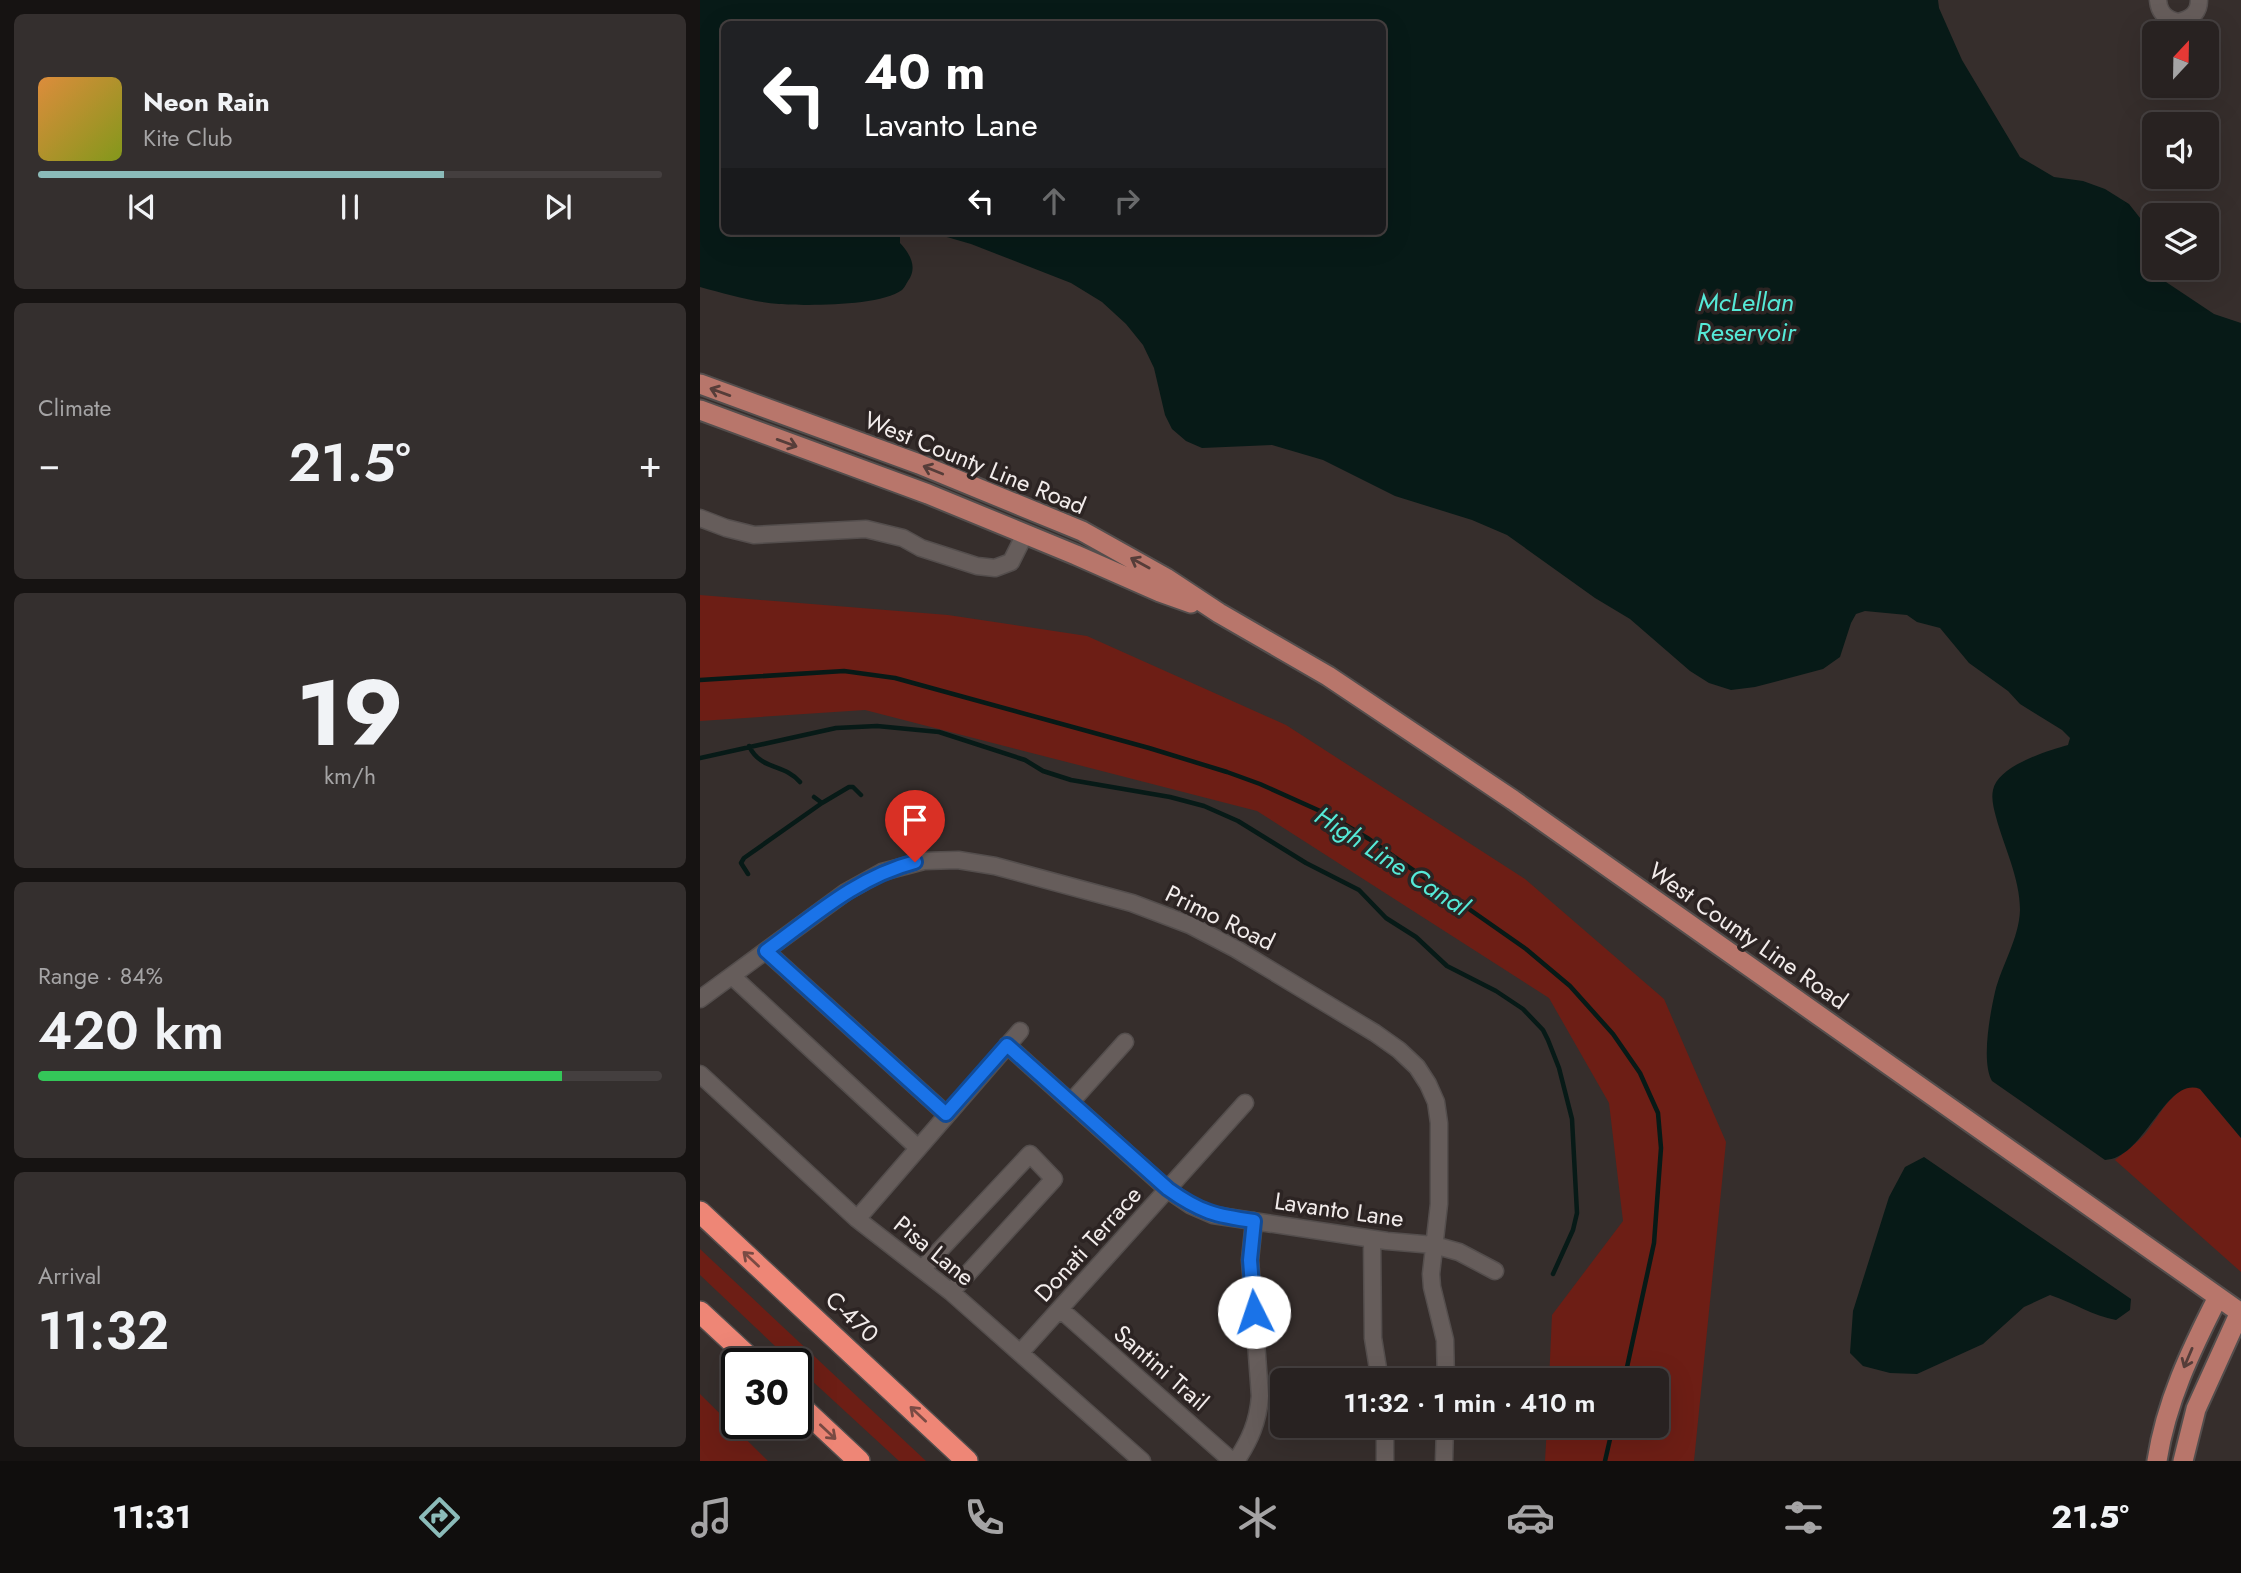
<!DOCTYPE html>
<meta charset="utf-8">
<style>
body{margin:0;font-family:Jost,sans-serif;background:#342f2e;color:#f1f3f6;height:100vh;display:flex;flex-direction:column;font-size:26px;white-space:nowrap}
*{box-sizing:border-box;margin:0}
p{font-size:23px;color:#a5a4a5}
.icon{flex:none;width:38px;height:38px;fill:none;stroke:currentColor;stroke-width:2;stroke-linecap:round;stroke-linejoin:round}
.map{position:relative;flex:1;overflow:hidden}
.sheet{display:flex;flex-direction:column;gap:14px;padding:14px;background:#161312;width:700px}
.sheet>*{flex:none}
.top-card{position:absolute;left:21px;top:21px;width:665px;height:214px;border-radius:10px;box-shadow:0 7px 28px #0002,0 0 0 2px #443f3f;background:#202124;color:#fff;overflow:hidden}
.needle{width:46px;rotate:22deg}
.fabs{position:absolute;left:1442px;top:21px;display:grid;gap:14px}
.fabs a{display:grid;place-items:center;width:77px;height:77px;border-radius:10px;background:#282221;box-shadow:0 7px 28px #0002,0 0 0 2px #443f3f;font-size:35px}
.speed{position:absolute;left:21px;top:1348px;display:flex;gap:14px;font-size:35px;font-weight:700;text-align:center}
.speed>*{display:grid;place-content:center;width:91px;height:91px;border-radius:50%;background:#282221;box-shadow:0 7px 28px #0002,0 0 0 2px #443f3f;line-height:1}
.speed .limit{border:4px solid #111;border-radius:10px;background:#fff;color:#111}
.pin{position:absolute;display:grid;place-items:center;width:60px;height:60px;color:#fff;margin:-72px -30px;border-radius:50% 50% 50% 0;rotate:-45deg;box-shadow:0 0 7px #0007}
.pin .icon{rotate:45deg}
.me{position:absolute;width:77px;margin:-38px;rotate:356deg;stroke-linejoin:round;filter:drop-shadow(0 0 5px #0008)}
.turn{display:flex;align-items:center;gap:24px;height:147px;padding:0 28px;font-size:32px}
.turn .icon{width:91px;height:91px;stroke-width:2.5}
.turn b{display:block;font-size:49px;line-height:60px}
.lanes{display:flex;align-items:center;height:66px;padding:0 28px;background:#0003;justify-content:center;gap:35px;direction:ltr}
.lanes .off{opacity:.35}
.big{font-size:52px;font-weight:600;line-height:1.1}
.sheet .card{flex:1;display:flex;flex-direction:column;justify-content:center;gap:10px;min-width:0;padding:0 24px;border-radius:10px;background:#342f2e}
.sheet .dial{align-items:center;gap:0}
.dial b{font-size:91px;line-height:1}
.song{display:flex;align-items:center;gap:21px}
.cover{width:84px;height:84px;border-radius:10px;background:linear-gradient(135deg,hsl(30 70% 55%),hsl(70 70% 35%))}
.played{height:7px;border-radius:4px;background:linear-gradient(90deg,#8bbbb9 65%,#443f3f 65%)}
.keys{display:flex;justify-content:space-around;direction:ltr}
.heat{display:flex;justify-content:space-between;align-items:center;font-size:38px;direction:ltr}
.charge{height:10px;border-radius:5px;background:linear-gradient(90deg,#34c759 84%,#443f3f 0)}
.trip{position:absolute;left:570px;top:1368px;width:399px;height:70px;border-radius:10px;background:#282221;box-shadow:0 7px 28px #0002,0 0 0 2px #443f3f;font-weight:600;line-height:70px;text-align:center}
.dock{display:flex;height:112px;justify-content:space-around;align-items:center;background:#100e0d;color:#a5a4a5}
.dock .icon{width:49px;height:49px}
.dock .current{color:#8bbbb9}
.dock b{font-size:32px;color:#f1f3f6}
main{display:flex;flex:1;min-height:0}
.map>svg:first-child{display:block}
.green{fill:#6d1e15}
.water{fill:#071a17}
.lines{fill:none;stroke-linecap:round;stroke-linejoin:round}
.stream{stroke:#071a17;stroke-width:4.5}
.minor-casing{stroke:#544e4d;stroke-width:19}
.major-casing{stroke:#544e4d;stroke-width:23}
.highway-casing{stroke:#544e4d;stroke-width:24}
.minor{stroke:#665d5b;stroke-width:16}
.major{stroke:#b8766b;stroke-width:19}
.highway{stroke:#ee8676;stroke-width:21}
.oneway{stroke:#563d39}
.oneway2{stroke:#7a4b44}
.route-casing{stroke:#114b97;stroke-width:18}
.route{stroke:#1a73e8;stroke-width:12}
.labels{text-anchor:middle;stroke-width:7;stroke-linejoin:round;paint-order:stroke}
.street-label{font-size:24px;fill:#f2eceb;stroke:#2c2423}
.water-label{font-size:26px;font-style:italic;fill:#55e9d7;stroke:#2c2423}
</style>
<main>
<section class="sheet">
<div class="card">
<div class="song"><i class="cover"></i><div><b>Neon Rain</b><p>Kite Club</p></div></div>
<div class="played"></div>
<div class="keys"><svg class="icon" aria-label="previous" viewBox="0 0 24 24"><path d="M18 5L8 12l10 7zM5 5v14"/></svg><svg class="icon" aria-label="pause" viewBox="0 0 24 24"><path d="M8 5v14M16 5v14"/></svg><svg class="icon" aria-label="next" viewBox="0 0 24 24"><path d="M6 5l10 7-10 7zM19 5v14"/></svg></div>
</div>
<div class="card"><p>Climate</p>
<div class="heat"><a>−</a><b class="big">21.5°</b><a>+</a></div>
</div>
<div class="card dial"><b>19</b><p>km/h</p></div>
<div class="card"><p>Range · 84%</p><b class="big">420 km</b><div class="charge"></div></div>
<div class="card"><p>Arrival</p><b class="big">11:32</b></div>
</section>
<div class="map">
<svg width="1541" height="1461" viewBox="0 0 1541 1461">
<rect width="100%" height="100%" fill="#362e2c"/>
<path class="green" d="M0,595L248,615L387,636L586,725L825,879L964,999L1026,1142L994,1461H845L847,1426H957V1381H849L852,1315L923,1221L909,1103L849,998L557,811L165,710L0,721Z
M1491,1085L1499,1088L1541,1138V1272L1415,1160C1425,1152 1437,1143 1445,1134C1459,1117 1469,1093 1491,1085Z
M0,1249L226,1461H199L96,1366V1363H93L0,1275Z
M0,1394L68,1461H0Z"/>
<path class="water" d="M0,0H1238L1239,8L1262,60L1320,157L1354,177L1383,181L1405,189L1429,204L1444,223L1447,253L1460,278L1514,314L1541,323V1138L1500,1089C1465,1076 1445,1159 1405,1160L1292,1081C1281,1062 1290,1014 1295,992C1302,964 1319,939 1320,910C1320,878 1304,847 1296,817C1294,809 1291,799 1293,790C1298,766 1346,751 1368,745L1370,738L1362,730L1320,704L1308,691L1269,663L1240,628L1217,622L1207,615L1165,611L1156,614L1151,623L1140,657L1123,669L1055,687L1031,690L1009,683L990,671L930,619L895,598L807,535L772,520L695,496L623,460L572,445L502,448L486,441L472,429L465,415L454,368L443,345L426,324L402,302L371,283L271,244L226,231H682V24H24V231H202L200,233V243C210,254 218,267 208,281C206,284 205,287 202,290C181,306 106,306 79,304C53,302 26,294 0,287Z
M1224,1157L1431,1299L1430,1310L1416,1320C1393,1316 1374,1303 1350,1295L1324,1307L1283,1344L1217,1374L1190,1373L1163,1366L1150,1353L1153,1311L1189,1197L1205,1167Z"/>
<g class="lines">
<path class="stream" d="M0,680L144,671L195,678L449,748L527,772L560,784L629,815L669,839L826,949L870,986L913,1034L940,1073L958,1113L961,1148L954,1243L924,1381
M49,746C61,771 84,763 100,782
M0,758L136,728L177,726L239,732L325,760L343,771L371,780L470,797L504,806L538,821L606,863L659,890L686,918L716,937L747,966L796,991L823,1009L843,1030L848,1040L859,1068L872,1119L877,1213L873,1230L853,1274
M114,797L122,803
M48,874L41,863L44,858L122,803L149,787H153L161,795
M905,1461L913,1426"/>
<defs>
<path id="minor" d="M1458,0C1459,13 1466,19 1478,22C1491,19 1499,13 1499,0
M0,518L26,528L54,535L166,529L203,538L221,548L277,566L295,568L311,562L325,534
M66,951L246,1114
M32,976L218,1148
M0,999L146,892L182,872L224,861L258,860L295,866L432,903L490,925L536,949L675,1033L699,1050L717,1067L728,1084L736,1102L739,1123V1204L731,1274L732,1287L745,1340L746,1381
M307,1045L468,1190L490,1205L513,1215L687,1241L734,1245L759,1252L795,1271
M0,1074L157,1219L251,1292L442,1461
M371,1102L425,1042
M157,1219L320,1031
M672,1239L673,1338L680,1381
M223,1268L330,1154L354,1179L251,1292
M360,1309L532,1461
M320,1353L545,1103
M685,1426V1461
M536,1461C550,1440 558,1422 560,1396L550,1260L554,1221
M744,1461L745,1426"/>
<path id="major" d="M0,384L219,464L382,531L466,578L519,613L628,676L813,800L1541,1313
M0,410L228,494L376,555L460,592L491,603
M1457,1461C1466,1402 1491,1350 1518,1297
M1483,1461L1496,1409L1540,1312"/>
<path id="highway" d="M0,1212L267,1461
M0,1312L55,1363
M96,1402L159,1461"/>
</defs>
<use href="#minor" class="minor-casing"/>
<use href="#major" class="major-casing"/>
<use href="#highway" class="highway-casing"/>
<use href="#minor" class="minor"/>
<use href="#major" class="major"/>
<use href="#highway" class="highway"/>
</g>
<defs><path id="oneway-shaft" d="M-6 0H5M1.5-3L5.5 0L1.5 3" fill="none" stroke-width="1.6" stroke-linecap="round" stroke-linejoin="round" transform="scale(1.75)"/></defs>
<g class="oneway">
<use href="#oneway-shaft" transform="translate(20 392) rotate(-160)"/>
<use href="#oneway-shaft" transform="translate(87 443) rotate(20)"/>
<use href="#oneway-shaft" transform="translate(233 470) rotate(-158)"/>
<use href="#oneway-shaft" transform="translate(440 563) rotate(-151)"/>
<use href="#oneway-shaft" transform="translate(1488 1358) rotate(113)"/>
</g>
<g class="oneway2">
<use href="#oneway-shaft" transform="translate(51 1259) rotate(-137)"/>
<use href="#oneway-shaft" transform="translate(218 1414) rotate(-137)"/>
<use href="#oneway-shaft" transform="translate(128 1432) rotate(43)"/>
</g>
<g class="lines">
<defs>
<path id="route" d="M215,862C157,877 114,916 66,951L246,1114L307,1045L468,1189C500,1212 516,1216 554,1221L550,1260L554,1312"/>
</defs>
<use href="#route" class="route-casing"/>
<use href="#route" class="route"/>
</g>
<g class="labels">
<g class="street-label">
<text transform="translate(275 463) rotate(22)" y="8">West County Line Road</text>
<text transform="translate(520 918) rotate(26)" y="8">Primo Road</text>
<text transform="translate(1048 936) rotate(35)" y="8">West County Line Road</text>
<text transform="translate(639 1210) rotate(8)" y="8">Lavanto Lane</text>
<text transform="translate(388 1244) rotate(-48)" y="8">Donati Terrace</text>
<text transform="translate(234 1251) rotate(39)" y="8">Pisa Lane</text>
<text transform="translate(152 1317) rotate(43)" y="8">C-470</text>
<text transform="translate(461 1368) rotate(41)" y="8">Santini Trail</text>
</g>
<g class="water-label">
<text x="1046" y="311">McLellan<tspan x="1046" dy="30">Reservoir</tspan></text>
<text transform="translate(692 861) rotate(33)" y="9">High Line Canal</text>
</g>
</g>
</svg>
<div class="fabs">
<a><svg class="needle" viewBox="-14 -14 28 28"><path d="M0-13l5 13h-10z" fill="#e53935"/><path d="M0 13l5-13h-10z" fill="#a5a4a5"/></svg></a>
<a><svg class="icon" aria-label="sound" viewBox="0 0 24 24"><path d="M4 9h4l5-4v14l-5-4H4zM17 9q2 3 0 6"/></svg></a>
<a><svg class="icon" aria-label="layers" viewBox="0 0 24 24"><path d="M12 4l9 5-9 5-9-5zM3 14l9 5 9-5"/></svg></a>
</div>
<div class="speed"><div class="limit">30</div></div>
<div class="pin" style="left:215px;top:862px;background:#d93025"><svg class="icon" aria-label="arrive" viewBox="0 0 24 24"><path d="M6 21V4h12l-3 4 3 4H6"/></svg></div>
<svg class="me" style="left:554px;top:1312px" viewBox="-20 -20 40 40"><circle r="19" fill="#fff"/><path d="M0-13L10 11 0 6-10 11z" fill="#1a73e8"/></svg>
<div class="trip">11:32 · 1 min · 410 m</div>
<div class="top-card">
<div class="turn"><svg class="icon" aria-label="left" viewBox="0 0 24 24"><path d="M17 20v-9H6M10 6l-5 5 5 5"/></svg><div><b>40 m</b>Lavanto Lane</div></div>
<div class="lanes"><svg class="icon" aria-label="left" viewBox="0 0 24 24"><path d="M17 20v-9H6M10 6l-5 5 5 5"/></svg><svg class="icon off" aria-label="ahead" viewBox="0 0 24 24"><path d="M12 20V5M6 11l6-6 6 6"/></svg><svg class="icon off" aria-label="right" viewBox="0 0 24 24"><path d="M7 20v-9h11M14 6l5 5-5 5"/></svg></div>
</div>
</div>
</main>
<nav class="dock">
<b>11:31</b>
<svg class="icon current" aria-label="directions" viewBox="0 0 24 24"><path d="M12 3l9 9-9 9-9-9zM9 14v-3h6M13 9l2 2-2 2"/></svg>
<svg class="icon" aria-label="music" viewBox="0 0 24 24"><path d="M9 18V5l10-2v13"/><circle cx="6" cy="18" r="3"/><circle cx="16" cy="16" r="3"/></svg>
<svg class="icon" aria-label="phone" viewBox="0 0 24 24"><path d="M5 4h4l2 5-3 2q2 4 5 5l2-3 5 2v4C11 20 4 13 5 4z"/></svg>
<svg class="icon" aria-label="climate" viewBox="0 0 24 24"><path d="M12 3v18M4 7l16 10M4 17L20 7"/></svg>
<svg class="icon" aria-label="car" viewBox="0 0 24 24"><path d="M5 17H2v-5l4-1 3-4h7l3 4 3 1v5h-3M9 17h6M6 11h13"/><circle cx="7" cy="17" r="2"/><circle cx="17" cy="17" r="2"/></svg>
<svg class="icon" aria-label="filters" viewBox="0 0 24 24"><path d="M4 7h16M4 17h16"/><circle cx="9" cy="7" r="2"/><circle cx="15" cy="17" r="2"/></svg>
<b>21.5°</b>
</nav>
